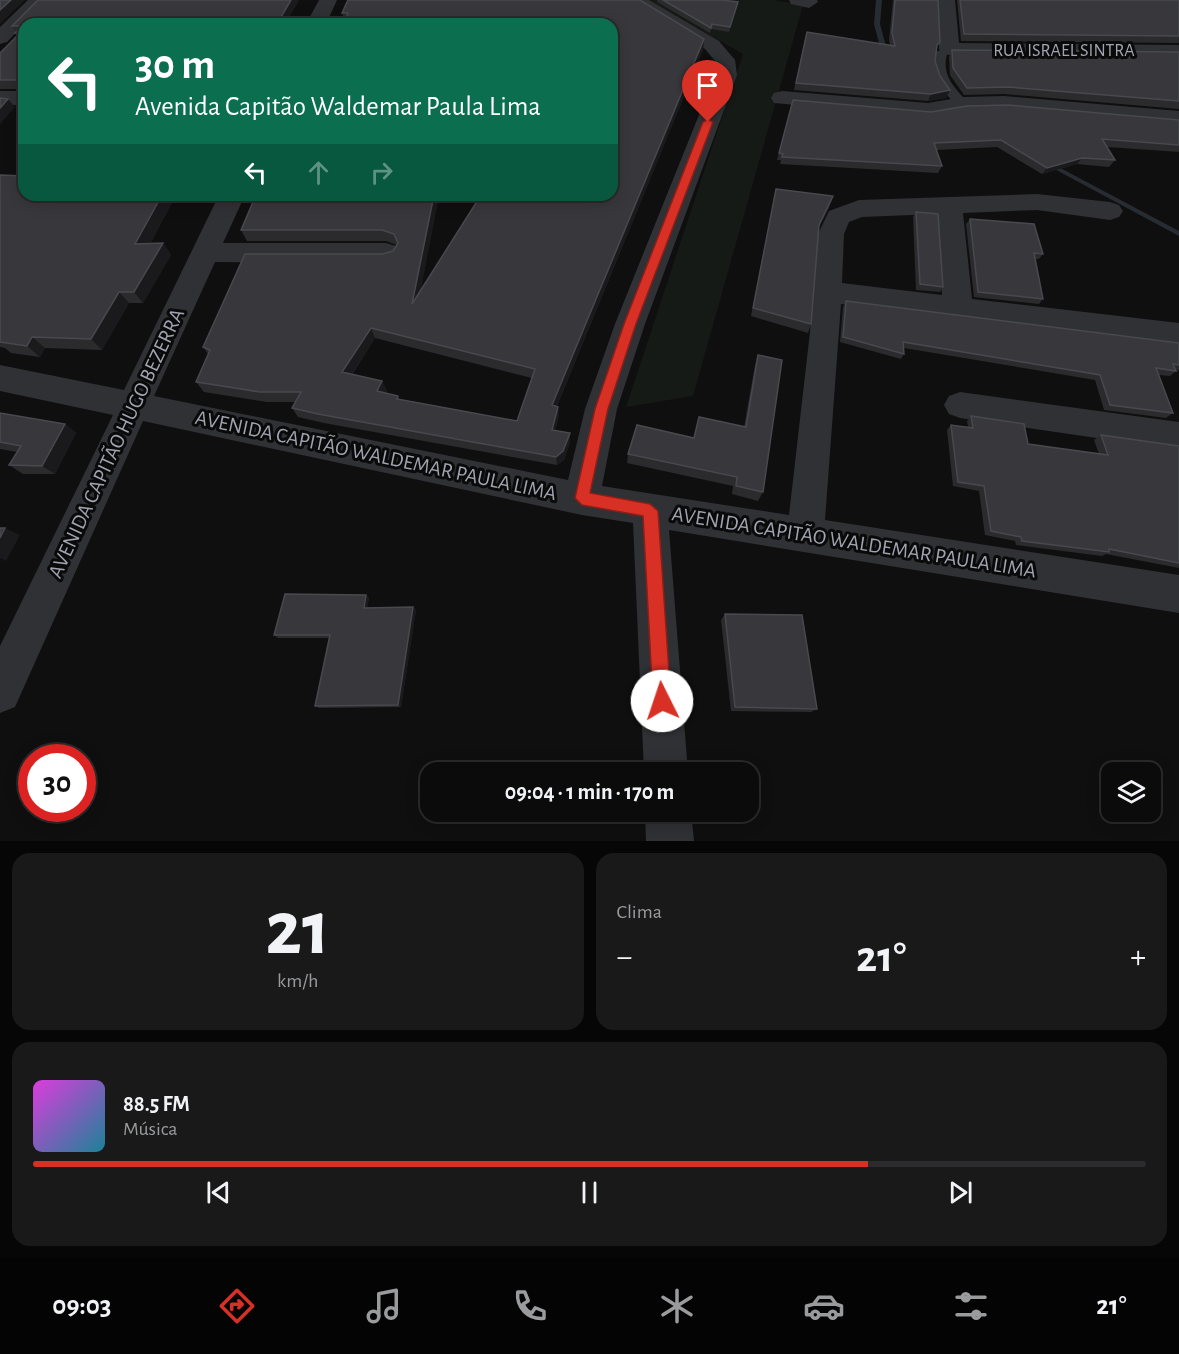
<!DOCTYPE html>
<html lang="pt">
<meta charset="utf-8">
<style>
body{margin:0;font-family:"Alegreya Sans",sans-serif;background:#19191a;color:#f1f3f6;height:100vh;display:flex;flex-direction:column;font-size:22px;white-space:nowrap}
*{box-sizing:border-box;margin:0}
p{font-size:20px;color:#9a9b9d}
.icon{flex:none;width:33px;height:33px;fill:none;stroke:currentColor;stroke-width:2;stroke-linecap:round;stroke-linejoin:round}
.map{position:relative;height:841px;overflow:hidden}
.details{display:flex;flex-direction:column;gap:12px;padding:12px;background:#060607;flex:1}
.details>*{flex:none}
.banner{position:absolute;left:18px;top:18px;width:600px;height:183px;border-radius:18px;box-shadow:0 3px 15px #0003,0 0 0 2px #2b2b2d;background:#0b6e4f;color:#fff;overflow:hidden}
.tools{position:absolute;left:1101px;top:762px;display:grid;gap:12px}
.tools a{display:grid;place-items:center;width:60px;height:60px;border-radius:12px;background:#0b0b0c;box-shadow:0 3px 15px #0003,0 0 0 2px #2b2b2d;font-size:30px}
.speed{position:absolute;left:18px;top:744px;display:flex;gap:12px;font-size:30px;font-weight:700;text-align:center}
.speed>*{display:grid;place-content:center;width:78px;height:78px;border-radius:50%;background:#0b0b0c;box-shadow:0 3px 15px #0003,0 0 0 2px #2b2b2d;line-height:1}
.speed .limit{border:9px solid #d22;background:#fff;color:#111}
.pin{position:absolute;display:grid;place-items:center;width:51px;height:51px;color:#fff;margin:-62px -26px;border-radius:50% 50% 50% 0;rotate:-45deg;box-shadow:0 0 6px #0007}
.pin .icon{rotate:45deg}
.me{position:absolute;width:66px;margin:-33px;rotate:356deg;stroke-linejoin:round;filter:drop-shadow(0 0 4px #0008)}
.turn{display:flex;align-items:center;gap:21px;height:126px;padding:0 18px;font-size:27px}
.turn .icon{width:78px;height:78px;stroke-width:2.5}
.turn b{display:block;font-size:42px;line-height:51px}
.lanes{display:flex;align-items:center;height:57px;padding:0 18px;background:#0003;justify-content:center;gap:30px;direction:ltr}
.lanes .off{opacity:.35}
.big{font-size:45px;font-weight:700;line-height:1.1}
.details .tile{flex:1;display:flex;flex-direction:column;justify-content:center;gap:9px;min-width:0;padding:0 21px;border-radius:18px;background:#19191a}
.details .dial{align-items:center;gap:0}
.dial b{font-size:78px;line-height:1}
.song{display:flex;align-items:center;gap:18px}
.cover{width:72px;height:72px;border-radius:9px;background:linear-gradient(135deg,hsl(300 70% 55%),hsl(190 70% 35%))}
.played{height:6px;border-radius:3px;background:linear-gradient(90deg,#d93025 75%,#2b2b2d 75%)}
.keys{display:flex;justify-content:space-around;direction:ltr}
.heat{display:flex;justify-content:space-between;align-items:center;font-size:33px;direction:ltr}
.details .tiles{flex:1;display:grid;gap:12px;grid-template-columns:1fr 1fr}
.tile:last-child{grid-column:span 2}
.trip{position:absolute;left:420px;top:762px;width:339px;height:60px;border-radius:18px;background:#0b0b0c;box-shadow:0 3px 15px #0003,0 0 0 2px #2b2b2d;font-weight:700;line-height:60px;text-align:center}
.tabs{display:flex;height:96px;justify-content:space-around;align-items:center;background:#040405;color:#9a9b9d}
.tabs .icon{width:42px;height:42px}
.tabs .on{color:#d93025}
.tabs b{font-size:27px;color:#f1f3f6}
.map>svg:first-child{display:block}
.green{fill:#161a17}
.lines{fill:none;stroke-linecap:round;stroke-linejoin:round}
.stream{fill:#272c32;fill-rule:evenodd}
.service{fill:#303135;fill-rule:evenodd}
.minor{fill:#303135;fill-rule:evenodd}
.wall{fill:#2b2b2e;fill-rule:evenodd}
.shaded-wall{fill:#1a1a1c}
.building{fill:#38383c;stroke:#48494e;stroke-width:1.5;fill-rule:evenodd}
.route{fill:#d93025;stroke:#8d1f18;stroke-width:1.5}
.labels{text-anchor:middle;stroke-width:6;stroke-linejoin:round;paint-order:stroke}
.far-street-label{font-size:18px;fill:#a1a4b0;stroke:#0a0a0b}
.street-label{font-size:21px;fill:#a1a4b0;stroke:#0a0a0b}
</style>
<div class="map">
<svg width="1179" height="841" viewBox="0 0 1179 841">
<rect width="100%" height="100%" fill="#0f0f10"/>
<path class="green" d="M648,0H773L803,5L693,396L626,407L743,54Z"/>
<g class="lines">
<path class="stream" d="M876,0H882L880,24L888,54L885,56L882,54L874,24Z
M1049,162L1179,231V236L1047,165L1046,164Z"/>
<path class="service" d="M949,46L955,49L947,54C941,77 956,88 969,104L967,107H959C942,92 929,75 936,52Z"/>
<path class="minor" d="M28,0H48L7,42L0,44V27Z
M319,0H337L326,24H306Z
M626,0H649L719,41L735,60L737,75L645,324L617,409L602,486L789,515L810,332L818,234L829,211L859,200L1037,194L1110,202L1119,205L1123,211L1119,217L1110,220L1037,210L963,213L972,299L1179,323V347L841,304L825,520L1179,575V613L669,530L688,772H644L633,523L582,515L143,421L15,707L0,713V646L113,415L0,391V365L124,390L219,195H245L223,243H386L396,246L400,253L396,260L386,263L215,262L154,396L568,480L585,409L615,324L715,75V61L705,49ZM937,214L942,295L842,283L844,234L849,222L862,217Z
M789,0H817L818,2L809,8L791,4Z
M937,0H955L959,43L1179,45V57L949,55L942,53L939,49Z
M0,91H24V105H0Z
M782,91L928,103L963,97L1004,96L1179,111V125L1004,110L963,111L928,117L774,103L771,98L774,93Z
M960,392L1179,422V450L960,418L949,414L944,405L949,396Z
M645,812H691L694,841H646Z"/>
</g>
<path class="wall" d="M38,0H299L285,24H24V92L21,89H0V53L17,36L15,33L16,32L12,26Z
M657,0H722L738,2L729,32L711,29L710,33L657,2Z
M893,0H938L935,61L946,98L928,101L794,90L805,39L890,45L889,40Z
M957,0H1179V43L961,41Z
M342,13L704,39L703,50L557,406L558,407L559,416L555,430L570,433V442L564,460L557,465L324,423L298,417L292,408L295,402H267L204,392L196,382L208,354L203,347L382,254L393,251L397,245L386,241H247L241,230L256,195H439L420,292L612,195L345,22ZM375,338L532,378L517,421L399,399L398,396L386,393L387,391L382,381L352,375Z
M952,50L1179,52V109L1004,94L964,95L950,75L949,57Z
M793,100L931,112L1179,120V152L1107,147L1115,160L1109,167L1077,164L1042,174L997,147L936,150L942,166L938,173L780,164L781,160H777Z
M0,175L24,195H176L150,244L163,243L171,255L143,303H129L102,350L45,348L40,357L11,353L5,348L0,347Z
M776,189L830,206L819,227L811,324L808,333L751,316L774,198Z
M916,212L943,287L940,292L916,290L913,217Z
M970,219L1043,254L1039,259H1035L1043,299L1039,304L974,297L966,224Z
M846,301L1179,343V371L1176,370V371L1170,376L1159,375L1173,413L1166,418L1104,410L1095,380L904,348V354L901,359L840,342L843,307Z
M758,355L763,492L758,501L732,494L733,486L627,463L628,454L693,438L744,427L755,365Z
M0,413L65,424L76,433L55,474H23L9,465L17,452L0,449Z
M971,416L1028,444L1099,454L1094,440L1101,435L1179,446V568L1106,554L1102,556L1016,545L1015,541L985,535L979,491L953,486L947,430L951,425L968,427L967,421Z
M366,595L369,598L367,608L413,607L416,610L401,707L319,708L315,706L329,638H278L274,635Z
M725,614L817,709L811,712L731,711L721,620Z"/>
<path class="shaded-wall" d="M11,0H25L0,24V10Z
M291,0H299L285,24H277Z
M704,39L703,50L553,415L552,405Z
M24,82V92L20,87Z
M950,90L946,98L928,101L931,94Z
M8,99L15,107L0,124V108Z
M1082,158L1077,164L1042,174L1047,168Z
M162,195H176L144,256L135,244Z
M434,195H439L416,315L412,304Z
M833,196L830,206L816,234L819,225Z
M163,243L171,255L143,303L134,292Z
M119,292L129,303L102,350L91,339Z
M371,328L375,338L347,382L342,372Z
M32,337L45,348L40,357L27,346Z
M382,381L387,391L382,400L377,391Z
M558,407L559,416L553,439L552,430Z
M65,424L76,433L55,474L42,466Z
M570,433V442L564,460L557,465L556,457Z
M5,528L20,535L6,561L0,558V538Z
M366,595L369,598L367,611L364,608Z
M413,607L416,610L401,707L398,705Z"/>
<path class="building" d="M0,0H11L0,10Z
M38,0H291L277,24H24V82L20,87L18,80H0V53L20,33H15L22,26H12Z
M348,0H640L704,39L552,405L558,407L552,430L570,433L563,451L556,457L318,414L292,408L301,392H260L196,382L210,350L203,347L245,254H382L393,251L398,243L394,234L382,230H241L256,195H434L412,304L481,195H612V24H344L348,13H342ZM371,328L535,369L517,421L397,399L398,396L377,391L382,381L342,372Z
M663,0H722L738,2L730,27L712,24L711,28Z
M895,0H938L940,42L937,45L935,61L940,76L950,90L931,94L796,83L807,32L895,46L892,33Z
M960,0H1179V36L964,34Z
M952,50L1179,52V101L1008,87L967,88L953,68Z
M0,98L8,99L0,108Z
M793,100L931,112L967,106L1008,105L1179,120V145L1102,139L1115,160L1082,158L1047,168L1001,140L934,143L942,166L782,157L783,154L779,153Z
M0,175L24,176V195H162L135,244L163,243L134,292H119L91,339L32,337L27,346L0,342Z
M776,189L833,196L819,225L811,324L753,308Z
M916,212L938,214L943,287L920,284Z
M970,219L1034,224L1043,254L1034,253L1043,299L978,292Z
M846,301L1179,343V365L1173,364L1176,371L1156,368L1173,413L1110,405L1100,375L903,342L904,354L843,337Z
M758,355L782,360L763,492L736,486L737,477L628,454L637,425L694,438L699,417L746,427Z
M0,413L65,424L42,466L9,465L21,446L0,442Z
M971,416L1024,424L1028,444L1108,455L1101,435L1179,446V563L1109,549V552L1022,541L1021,537L991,531L984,486L958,482L951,425L973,428Z
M0,528H5L0,538Z
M285,594L366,595L364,608L413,607L398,705L315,706L330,635H274Z
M725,614L802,615L817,709L735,707Z"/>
<path class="route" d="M708,119L713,122L636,324L608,409L590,493L650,504L658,511L671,701L668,707L662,710L656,707L653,701L643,516L582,505L575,498L595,409L624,324L703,122Z"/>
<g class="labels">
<g class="far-street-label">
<text x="1064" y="56">RUA ISRAEL SINTRA</text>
</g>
<g class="street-label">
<text transform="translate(116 443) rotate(-65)" y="7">AVENIDA CAPITÃO HUGO BEZERRA</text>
<text transform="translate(376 455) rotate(12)" y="7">AVENIDA CAPITÃO WALDEMAR PAULA LIMA</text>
<text transform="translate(854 542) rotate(9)" y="7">AVENIDA CAPITÃO WALDEMAR PAULA LIMA</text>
</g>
</g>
</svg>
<div class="tools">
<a><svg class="icon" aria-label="layers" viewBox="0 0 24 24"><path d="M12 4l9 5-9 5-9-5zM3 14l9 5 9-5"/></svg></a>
</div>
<div class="speed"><div class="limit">30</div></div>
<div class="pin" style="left:708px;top:122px;background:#d93025"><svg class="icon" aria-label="arrive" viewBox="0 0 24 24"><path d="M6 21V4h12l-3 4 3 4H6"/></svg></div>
<svg class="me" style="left:662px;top:701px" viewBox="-20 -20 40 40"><circle r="19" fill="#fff"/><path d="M0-13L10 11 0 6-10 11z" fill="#d93025"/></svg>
<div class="trip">09:04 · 1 min · 170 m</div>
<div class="banner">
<div class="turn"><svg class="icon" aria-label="left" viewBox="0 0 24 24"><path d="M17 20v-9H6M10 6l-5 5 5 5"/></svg><div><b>30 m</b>Avenida Capitão Waldemar Paula Lima</div></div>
<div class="lanes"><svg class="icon" aria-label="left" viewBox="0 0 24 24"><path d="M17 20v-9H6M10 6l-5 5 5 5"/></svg><svg class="icon off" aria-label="ahead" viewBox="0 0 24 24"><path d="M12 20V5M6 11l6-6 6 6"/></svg><svg class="icon off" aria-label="right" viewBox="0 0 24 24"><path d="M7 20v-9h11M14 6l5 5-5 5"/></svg></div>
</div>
</div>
<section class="details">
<div class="tiles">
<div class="tile dial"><b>21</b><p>km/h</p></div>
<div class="tile"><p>Clima</p>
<div class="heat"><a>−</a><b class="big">21°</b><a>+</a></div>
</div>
<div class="tile">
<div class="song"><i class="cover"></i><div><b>88.5 FM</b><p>Música</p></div></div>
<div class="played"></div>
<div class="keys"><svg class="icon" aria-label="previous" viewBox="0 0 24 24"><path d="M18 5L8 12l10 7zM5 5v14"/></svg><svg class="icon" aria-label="pause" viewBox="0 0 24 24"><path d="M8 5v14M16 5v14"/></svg><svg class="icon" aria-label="next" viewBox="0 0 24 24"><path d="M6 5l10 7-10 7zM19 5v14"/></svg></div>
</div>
</div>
</section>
<nav class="tabs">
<b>09:03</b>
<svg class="icon on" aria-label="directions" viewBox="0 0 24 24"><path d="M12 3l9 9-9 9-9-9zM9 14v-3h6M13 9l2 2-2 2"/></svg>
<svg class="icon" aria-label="music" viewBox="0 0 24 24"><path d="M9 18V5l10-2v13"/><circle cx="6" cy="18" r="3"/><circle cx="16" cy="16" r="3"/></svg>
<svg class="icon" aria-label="phone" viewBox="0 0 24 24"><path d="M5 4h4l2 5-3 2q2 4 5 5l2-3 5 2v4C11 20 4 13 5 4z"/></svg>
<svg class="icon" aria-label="climate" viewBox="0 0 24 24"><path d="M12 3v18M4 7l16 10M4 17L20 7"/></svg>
<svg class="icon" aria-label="car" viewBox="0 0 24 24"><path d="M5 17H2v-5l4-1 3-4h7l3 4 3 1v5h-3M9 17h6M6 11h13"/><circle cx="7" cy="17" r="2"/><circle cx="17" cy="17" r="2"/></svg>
<svg class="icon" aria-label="filters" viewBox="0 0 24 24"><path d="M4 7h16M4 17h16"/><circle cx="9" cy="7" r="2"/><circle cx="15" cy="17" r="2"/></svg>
<b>21°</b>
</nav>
